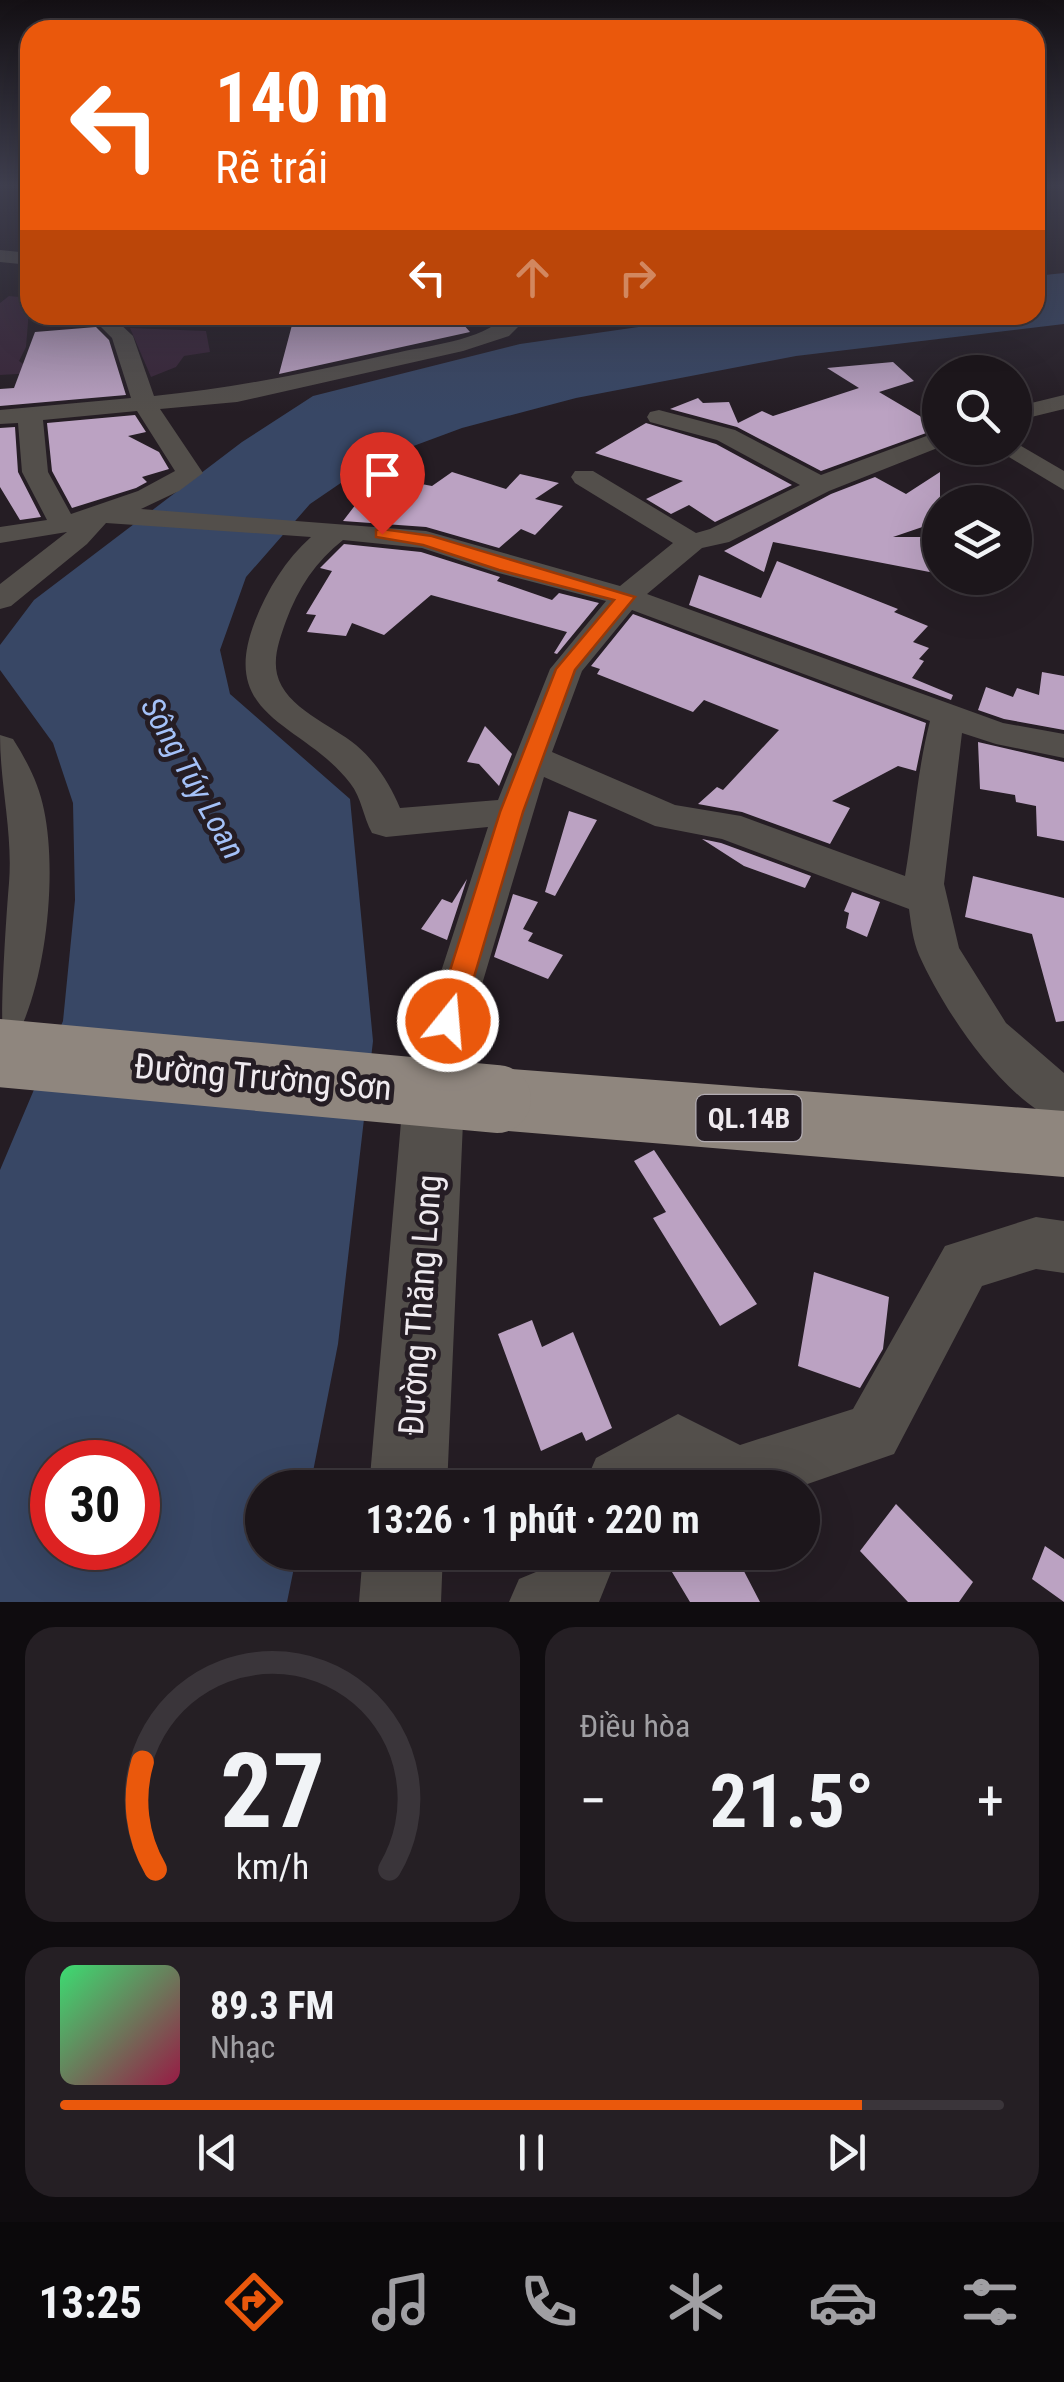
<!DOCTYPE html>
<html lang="vi">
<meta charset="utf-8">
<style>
body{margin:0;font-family:"Roboto Condensed",sans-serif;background:#251f24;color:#f1f3f6;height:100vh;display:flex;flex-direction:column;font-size:38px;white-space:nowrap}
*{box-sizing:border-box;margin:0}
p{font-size:32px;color:#a09fa3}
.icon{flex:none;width:55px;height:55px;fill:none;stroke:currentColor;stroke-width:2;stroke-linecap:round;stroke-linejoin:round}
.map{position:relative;height:1602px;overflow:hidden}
.details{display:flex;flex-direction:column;gap:25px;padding:25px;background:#0f0c0f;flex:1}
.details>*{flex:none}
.hud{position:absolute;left:20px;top:20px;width:1025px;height:305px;border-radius:30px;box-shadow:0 10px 40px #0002,0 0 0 2px #3a353a;background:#ea580c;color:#fff;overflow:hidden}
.controls{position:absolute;left:922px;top:355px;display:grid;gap:20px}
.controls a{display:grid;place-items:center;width:110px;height:110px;border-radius:50%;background:#1c161b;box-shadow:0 10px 40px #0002,0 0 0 2px #3a353a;font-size:50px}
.speed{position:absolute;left:30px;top:1440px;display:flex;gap:20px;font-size:50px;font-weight:700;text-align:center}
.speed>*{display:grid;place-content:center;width:130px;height:130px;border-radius:50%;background:#1c161b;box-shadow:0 10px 40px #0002,0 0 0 2px #3a353a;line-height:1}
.speed .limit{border:15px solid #d22;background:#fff;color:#111}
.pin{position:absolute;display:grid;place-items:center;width:85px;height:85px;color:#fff;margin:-102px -42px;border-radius:50% 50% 50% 0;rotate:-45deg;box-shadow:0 0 10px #0007}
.pin .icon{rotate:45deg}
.me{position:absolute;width:110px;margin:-55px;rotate:17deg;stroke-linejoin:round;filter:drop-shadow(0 0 8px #0008)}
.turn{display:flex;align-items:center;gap:35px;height:210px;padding:0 30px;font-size:45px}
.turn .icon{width:130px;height:130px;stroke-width:2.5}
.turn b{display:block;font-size:70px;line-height:85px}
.lanes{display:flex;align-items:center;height:95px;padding:0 30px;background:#0003;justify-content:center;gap:50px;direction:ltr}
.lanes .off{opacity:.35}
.big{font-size:75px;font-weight:700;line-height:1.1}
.details .widget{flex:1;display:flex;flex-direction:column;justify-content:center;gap:15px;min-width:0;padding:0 35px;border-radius:30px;background:#251f24}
.details .dial{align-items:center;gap:0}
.dial svg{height:260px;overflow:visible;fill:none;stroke:#3a353a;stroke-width:7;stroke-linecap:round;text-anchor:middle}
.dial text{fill:#f1f3f6;stroke:none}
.song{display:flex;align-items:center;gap:30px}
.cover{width:120px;height:120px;border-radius:15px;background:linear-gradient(135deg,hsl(140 70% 55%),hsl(340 70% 35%))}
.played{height:10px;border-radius:5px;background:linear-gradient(90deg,#ea580c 85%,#3a353a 85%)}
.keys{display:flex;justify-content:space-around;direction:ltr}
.heat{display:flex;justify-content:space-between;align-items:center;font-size:55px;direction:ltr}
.details .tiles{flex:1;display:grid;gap:25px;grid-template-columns:1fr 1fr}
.widget:last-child{grid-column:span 2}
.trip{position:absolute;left:245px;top:1470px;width:575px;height:100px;border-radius:50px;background:#1c161b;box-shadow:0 10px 40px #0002,0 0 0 2px #3a353a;font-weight:700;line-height:100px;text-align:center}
.tabs{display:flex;height:160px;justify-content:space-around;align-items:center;background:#0b090b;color:#a09fa3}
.tabs .icon{width:70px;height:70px}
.tabs .on{color:#ea580c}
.tabs b{font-size:45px;color:#f1f3f6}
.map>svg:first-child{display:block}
.green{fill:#392639}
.water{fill:#384765;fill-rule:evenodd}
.building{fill:#bba2c2}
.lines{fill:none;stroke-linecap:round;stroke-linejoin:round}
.minor-tunnel{stroke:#433c42;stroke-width:46;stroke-dasharray:46 22;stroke-linecap:butt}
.minor{fill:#534f4b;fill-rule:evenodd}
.tertiary{fill:#534f4b;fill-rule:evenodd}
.trunk{fill:#8f867e;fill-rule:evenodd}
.trunk-bridge{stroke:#8f867e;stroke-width:68}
.route{fill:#ea580c;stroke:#983908;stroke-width:2.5}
.labels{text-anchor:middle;stroke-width:10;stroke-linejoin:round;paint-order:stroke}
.shield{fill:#251d24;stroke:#b2acb2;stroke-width:2.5}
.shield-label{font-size:28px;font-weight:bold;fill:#efeaef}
.water-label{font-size:32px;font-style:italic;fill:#a4c1f8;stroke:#251d24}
.near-street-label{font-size:35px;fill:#efeaef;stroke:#251d24}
</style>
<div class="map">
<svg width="1064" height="1602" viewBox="0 0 1064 1602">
<rect width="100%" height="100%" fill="#251d24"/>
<path class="green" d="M9,296L30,298L26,347L19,361L35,373L0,375V303Z
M130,328L206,331L210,352L184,356L176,367L151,377Z"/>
<path class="water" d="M1064,273V324L796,356L576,398L462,428L373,461L310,504L246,577L220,650L230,694L350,799L373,1041L338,1344L310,1487L262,1488V1552L297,1553L287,1602H0V1170L63,1021L75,900L73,803L53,743L0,670V645L34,600L242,442L313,396L520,344L722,315H1035V276ZM52,1462H138V1548H52Z"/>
<path class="building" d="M426,315H455L470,332L279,374L292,325L426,322Z
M96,327L109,340L126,395L0,406V389L14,388L35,332Z
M893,362L914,381L879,392L940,428L821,471L737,427L670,409L698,398L703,403L729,402L738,423L762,411L773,416L859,388L827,368Z
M135,415L146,432L128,436L159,452L169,469L142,477L147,482L136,488L72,508L52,471L47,423Z
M646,423L716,444L792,485L715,522L689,505L671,514L646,499L683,481L595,453Z
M15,427L18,472L41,517L20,520L0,487V428Z
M452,472L506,489L520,474L559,483L535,499L563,506L535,535L521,529L499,548L426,527L343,521L373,482L390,485L395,479L432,486Z
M940,472V521L893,537H940V574L773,542L764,572L724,551L831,494L875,477L906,494Z
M344,544L421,552L500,577L497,581L552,600L559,593L599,603L557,654L554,653L567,632L431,595L384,635L352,623L346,636L307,632L316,615L306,614L332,571L320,568Z
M777,561L898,609L894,612L928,626L913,642L929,648L919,659L924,661L912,678L953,695L951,700L689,605L699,575L761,598Z
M633,614L926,723L916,771L898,766L832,801L850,808L830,844L742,812L698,804L717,787L723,790L779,730L704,700L693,712L597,674L600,669L591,666Z
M1042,672L1064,676V730L1004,719L978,710L986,687L1013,697L1017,688L1039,695Z
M485,726L512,754L499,786L479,764L467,762Z
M978,742L1064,762V841L1037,836L1036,806L1016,802L1015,795L980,789Z
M569,811L597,820L555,896L545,892Z
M702,839L721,843L811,876L805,888L744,866Z
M973,876L1064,898V1021L1056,1022L1032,934L965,917Z
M467,879L447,940L421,929L442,899L452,903Z
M852,892L880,902L867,937L846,928L849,913L844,911Z
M513,894L538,902L523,929L533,933L528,941L563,955L548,979L494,957Z
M654,1150L757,1304L720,1326L653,1218L666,1212L634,1161Z
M814,1272L889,1297L883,1349L860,1388L798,1366Z
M532,1320L542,1347L573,1332L612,1428L586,1441L582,1432L541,1451L498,1334Z
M896,1504L973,1582L959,1602H908L860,1551Z
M1045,1546L1064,1559V1602L1032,1579Z
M660,1552H734L760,1602H690Z"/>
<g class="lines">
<path class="minor-tunnel" d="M435,1108L448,1021"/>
<path class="minor" d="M30,205V219L21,214L24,206Z
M0,250L30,253V265L0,262Z
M97,315H119L116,320L133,336L154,396C236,388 311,372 391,354C429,345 479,342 508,315H530L509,336L463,351L237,402L160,409L203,473L179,491L141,509L426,531L620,586L673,543L575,483L571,477L575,471H593L696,533L710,529L800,485L717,440L650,422L647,417L650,412L659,410L735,430L821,475L940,431V447L829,491L729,542L702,548L647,594L1003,723L1064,734V758L996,744L962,733L944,884L959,948L1006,1023L1064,1073V1124C1005,1103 944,1011 919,955C913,941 911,924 909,909L722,839L655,826L544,777L471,1021L464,1034L448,1040L432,1034L425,1021L488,827L386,837L372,833C363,817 362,798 350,783C303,722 217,719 255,621C267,590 286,559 311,537L106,523L87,544L11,606L0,609V584L67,532L0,543V527L47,520L22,472L18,423L0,424V410L131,398L112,338L94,320ZM137,411L175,471L138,491L71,514L48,472L43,420ZM343,540L422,548L495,572L606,601L550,669L498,800L400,808C390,784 376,762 356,745C332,725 285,708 277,674C273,656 280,638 286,621C298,588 316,561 343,540ZM632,610L930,721C917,771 914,824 905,876L741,816L675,805L552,752L582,671Z
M1064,395V409L1015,421V407Z
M1016,443L1064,471V490L994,448H1015Z
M0,735L13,739C27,761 39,784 44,810C57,872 47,975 19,1032L3,1038C0,1011 6,918 9,883C13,833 0,785 0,735Z
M1036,1217L1064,1221V1273L1036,1269L982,1286L894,1454L796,1488H697L679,1477L663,1488H583L596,1458L678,1414L740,1445L853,1409L945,1246Z
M555,1552H619L599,1602H509L519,1579L548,1567Z"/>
<path class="tertiary" d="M432,1094L454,1102L463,1122L447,1488H369L401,1122L410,1102Z
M363,1552H443L441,1602H359Z"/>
<path class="trunk" d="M497,1068L1064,1111V1177L497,1130L472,1121L462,1099L472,1077Z"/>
<path class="trunk-bridge" d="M0,1053L497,1099"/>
</g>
<linearGradient id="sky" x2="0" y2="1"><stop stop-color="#141014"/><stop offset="0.45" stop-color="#404050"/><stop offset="1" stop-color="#404050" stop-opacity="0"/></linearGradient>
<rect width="1064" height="412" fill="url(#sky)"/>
<path class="route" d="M382,529L432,536L635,597L575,670L523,812L461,1021L457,1029L448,1032L438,1029L434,1021L500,812L556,669L614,600L499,570L423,545L376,537V530Z"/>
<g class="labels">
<rect class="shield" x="696.5" y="1095" width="105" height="46" rx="8"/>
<g class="shield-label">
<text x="749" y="1128">QL.14B</text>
</g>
<g class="water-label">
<text transform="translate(193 778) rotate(61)" y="11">Sông Túy Loan</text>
</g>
<g class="near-street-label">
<text transform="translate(263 1077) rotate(5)" y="12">Đường Trường Sơn</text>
<text transform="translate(420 1305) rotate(-86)" y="12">Đường Thăng Long</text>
</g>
</g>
</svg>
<div class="controls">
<a><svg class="icon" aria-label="search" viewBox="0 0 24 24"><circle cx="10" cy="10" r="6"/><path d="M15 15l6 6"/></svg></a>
<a><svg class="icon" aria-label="layers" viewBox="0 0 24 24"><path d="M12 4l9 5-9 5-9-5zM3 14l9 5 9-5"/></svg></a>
</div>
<div class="speed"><div class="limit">30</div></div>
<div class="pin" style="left:382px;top:534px;background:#d93025"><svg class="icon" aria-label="arrive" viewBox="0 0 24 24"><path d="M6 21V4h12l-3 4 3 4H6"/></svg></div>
<svg class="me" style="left:448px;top:1021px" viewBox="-20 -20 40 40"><circle r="17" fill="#ea580c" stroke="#fff" stroke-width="3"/><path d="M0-11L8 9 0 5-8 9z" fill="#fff"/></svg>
<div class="trip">13:26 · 1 phút · 220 m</div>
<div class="hud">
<div class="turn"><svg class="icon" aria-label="left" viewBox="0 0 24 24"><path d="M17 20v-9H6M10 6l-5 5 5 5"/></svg><div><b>140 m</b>Rẽ trái</div></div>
<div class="lanes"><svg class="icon" aria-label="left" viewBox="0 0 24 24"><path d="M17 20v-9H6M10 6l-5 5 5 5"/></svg><svg class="icon off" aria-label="ahead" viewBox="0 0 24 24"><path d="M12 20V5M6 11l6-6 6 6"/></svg><svg class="icon off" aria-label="right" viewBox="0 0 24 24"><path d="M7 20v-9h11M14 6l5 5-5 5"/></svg></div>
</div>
</div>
<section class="details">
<div class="tiles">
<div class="widget dial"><svg viewBox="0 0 100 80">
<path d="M14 69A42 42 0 1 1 86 69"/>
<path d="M14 69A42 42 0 0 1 10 36" stroke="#ea580c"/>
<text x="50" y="56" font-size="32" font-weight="700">27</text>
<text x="50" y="72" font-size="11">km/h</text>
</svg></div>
<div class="widget"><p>Điều hòa</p>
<div class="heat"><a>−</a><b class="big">21.5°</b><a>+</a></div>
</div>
<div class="widget">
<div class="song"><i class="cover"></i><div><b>89.3 FM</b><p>Nhạc</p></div></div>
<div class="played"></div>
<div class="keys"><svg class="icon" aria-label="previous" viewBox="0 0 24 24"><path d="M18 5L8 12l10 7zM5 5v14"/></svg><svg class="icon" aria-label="pause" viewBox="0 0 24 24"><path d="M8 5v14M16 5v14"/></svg><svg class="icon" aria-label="next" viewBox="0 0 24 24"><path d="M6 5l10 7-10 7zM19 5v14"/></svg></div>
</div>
</div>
</section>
<nav class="tabs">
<b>13:25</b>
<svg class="icon on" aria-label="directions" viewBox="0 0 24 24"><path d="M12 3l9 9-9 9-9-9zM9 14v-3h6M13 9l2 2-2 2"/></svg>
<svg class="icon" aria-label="music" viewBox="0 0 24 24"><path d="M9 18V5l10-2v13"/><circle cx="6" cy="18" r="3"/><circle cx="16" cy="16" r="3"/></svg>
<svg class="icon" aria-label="phone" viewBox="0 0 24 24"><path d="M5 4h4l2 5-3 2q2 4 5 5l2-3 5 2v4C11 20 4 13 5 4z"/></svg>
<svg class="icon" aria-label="climate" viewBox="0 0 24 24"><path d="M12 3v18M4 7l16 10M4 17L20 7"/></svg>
<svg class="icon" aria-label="car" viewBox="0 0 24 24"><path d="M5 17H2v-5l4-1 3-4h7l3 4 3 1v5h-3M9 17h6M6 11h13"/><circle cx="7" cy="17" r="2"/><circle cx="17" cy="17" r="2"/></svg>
<svg class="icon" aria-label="filters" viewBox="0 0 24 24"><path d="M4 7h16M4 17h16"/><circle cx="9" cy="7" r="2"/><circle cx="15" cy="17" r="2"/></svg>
</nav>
